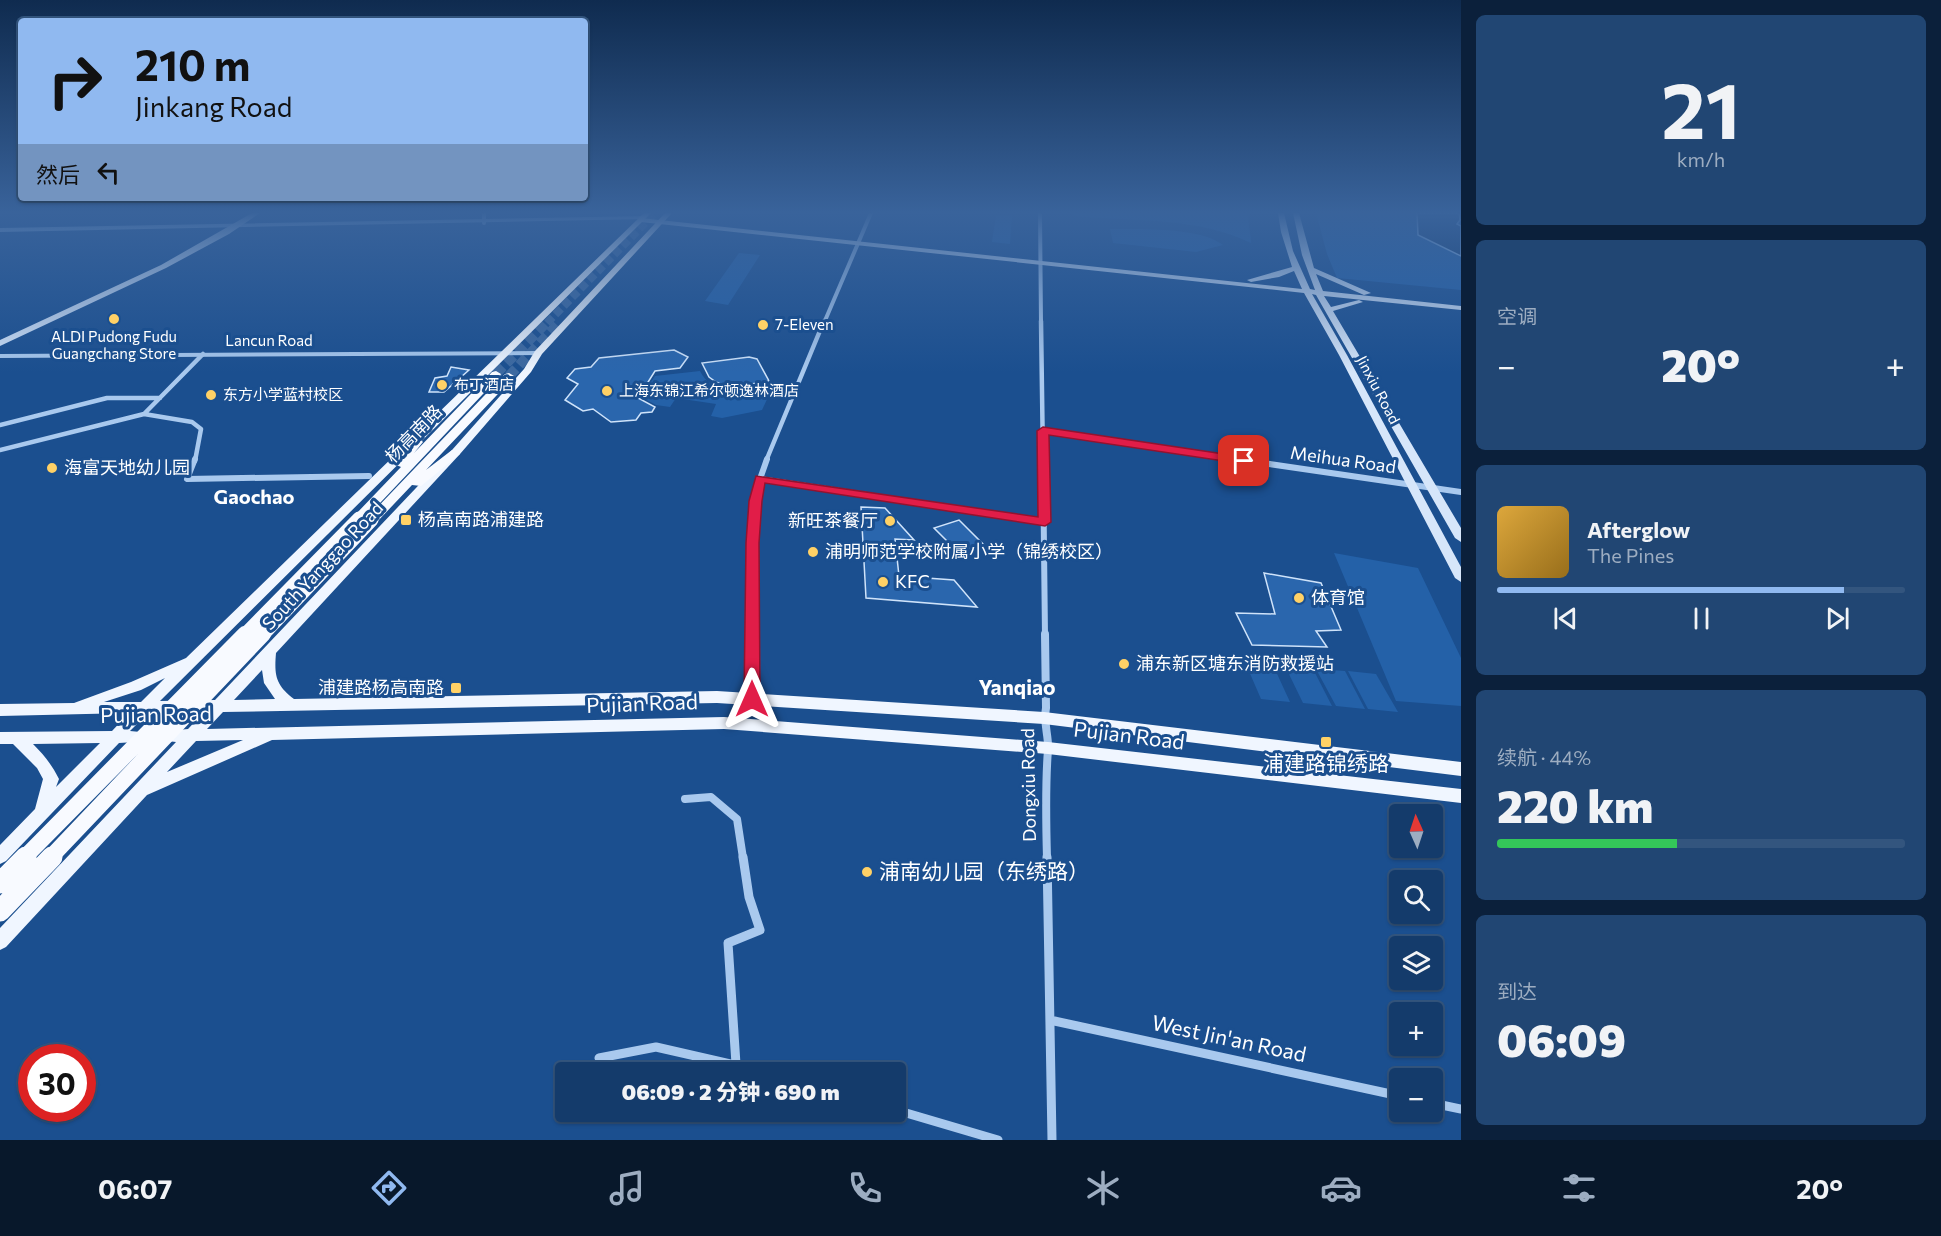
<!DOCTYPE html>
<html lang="zh">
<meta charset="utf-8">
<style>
body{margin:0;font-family:Commissioner,"Noto Sans SC",sans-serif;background:#214673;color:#f1f3f6;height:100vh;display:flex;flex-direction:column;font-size:22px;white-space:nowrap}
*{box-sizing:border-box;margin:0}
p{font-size:20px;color:#9dadc1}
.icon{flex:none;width:33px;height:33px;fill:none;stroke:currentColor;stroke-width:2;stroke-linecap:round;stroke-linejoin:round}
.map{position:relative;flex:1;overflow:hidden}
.sheet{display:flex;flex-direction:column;gap:15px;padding:15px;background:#0b203b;width:480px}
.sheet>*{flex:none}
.banner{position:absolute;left:18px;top:18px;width:570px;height:183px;border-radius:6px;box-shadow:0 2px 4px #0004,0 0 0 2px #33557e;background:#90b9f0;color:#111;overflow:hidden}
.needle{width:39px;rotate:357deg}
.tools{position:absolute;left:1389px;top:804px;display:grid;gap:12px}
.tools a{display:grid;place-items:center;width:54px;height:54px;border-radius:6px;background:#143b6b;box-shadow:0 2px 4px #0004,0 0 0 2px #33557e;font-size:30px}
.speed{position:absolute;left:18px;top:1044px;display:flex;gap:12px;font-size:30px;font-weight:700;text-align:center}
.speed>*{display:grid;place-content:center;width:78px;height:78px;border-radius:50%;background:#143b6b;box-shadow:0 2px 4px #0004,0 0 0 2px #33557e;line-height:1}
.speed .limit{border:9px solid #d22;background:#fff;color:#111}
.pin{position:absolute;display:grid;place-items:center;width:51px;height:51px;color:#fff;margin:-26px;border-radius:12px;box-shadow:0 3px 9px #0006}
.me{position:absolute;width:66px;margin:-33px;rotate:0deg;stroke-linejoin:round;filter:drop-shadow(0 0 4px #0008)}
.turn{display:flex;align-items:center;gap:21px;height:126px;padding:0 18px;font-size:27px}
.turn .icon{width:78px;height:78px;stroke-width:2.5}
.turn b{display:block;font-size:42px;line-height:51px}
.then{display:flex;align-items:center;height:57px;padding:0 18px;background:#0003;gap:12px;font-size:22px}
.big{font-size:45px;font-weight:800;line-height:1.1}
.sheet .widget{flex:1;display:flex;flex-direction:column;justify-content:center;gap:9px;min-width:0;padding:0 21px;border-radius:9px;background:#214673}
.sheet .dial{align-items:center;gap:0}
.dial b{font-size:78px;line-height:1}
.song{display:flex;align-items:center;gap:18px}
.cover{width:72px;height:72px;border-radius:9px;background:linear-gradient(135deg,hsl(40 70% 55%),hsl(40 70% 35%))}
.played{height:6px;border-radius:3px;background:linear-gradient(90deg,#90b9f0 85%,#33557e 85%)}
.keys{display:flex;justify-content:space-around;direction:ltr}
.heat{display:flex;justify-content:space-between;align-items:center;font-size:33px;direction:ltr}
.charge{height:9px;border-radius:4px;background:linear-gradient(90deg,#34c759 44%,#33557e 0)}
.trip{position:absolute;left:555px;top:1062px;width:351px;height:60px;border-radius:6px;background:#143b6b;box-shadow:0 2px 4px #0004,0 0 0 2px #33557e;font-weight:800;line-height:60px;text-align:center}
.dock{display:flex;height:96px;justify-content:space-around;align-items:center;background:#08182b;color:#9dadc1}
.dock .icon{width:42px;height:42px}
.dock .on{color:#90b9f0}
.dock b{font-size:27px;color:#f1f3f6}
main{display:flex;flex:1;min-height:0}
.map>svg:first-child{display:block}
.green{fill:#2461a8}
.water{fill:#123a6d;stroke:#9cc4f0;stroke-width:1.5}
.building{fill:#2a66ad;stroke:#cfe3fa;stroke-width:1.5}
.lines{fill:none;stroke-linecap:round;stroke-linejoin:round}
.trunk-tunnel-far1{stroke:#3d69a0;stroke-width:8;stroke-dasharray:8 4;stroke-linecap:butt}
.trunk-tunnel{stroke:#3d69a0;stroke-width:10;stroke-dasharray:10 5;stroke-linecap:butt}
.minor-far4{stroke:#a9c9ee;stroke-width:4}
.minor-far3{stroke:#a9c9ee;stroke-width:4.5}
.minor-far2{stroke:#a9c9ee;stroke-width:6}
.minor-far1{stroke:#a9c9ee;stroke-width:8}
.minor{stroke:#a9c9ee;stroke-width:9}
.tertiary{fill:#a9c9ee;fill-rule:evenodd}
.secondary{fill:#d6e6fa;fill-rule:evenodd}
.primary{fill:#f0f6ff;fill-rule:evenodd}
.trunk{fill:#f8faff;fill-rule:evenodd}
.trunk-bridge-far2{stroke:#f8faff;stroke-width:13}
.trunk-bridge-far1{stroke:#f8faff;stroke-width:16}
.trunk-bridge{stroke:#f8faff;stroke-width:21}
.route{fill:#e11d48;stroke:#92132f;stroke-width:1.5}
.poi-dot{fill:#ffd166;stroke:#1b4f8f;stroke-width:2}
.labels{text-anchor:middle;stroke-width:6;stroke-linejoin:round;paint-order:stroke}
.far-poi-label{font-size:15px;fill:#fff;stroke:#1b4f8f;text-anchor:start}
.far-street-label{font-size:15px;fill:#fff;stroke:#1b4f8f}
.street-label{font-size:18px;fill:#fff;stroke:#1b4f8f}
.poi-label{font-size:18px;fill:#fff;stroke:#1b4f8f;text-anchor:start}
.neighbourhood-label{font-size:20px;font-weight:bold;fill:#fff;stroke:#1b4f8f}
.quarter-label{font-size:21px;font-weight:bold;fill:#fff;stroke:#1b4f8f}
.near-street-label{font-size:21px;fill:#fff;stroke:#1b4f8f}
.near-poi-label{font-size:21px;fill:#fff;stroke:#1b4f8f}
</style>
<main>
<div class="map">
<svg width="1461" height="1140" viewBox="0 0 1461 1140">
<rect width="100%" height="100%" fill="#1b4f8f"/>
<path class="green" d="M1074,213H1249C1247,223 1251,233 1251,243C1194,216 1135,222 1074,216Z
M1316,213H1461V290L1337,278L1327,254Z
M996,215L1012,216L1010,244L992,242Z
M1110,229C1138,229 1201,227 1223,245L1196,252L1113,243Z
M739,253L760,255L728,305L705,301Z
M700,371C711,395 747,392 770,393L762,410L722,418L711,416L716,404L676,398L670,407L656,405L641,397L655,376Z
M1334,553L1418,568L1461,658V706L1396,701Z
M1245,662L1273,665L1290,702L1261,699Z
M1285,666L1313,669L1332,706L1303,703Z
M1316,669L1345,671L1365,709L1336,706Z
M1348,671L1376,674L1398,712L1368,709Z"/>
<path class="water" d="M1417,213H1459L1460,220L1457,224L1461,226V256L1418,235Z"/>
<path class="building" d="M674,350L688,357L680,368L655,371L638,398L655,407L652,412L641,413L636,420L611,422L593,409L583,411L565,400L578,384L567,378L575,369L591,367L599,358Z
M749,357L757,359L769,381L752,384V390L727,387L716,382L709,377L702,363Z
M451,367L469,370L444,392H429L435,378L447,376Z
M861,507L885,508L914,540L895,539L899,576L954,580L977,607L866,598Z
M959,520L983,544L958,552L934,528Z
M1264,573L1321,583L1341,630L1316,631L1327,647L1252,645L1236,613L1275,614Z"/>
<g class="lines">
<path class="trunk-tunnel-far1" d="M547,323L655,213"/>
<path class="trunk-tunnel" d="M496,374L548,321
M509,376L557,325"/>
<path class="minor-far4" d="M484,213V223
M1040,213L1041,323
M824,323L871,213"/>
<path class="minor-far3" d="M1041,321L1043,461
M144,414L203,354
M0,425L107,398H160
M1043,431L1245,461
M0,450L144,414L192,422L201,429L195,461
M766,461L824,321"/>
<path class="minor-far2" d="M195,459L187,479L369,476
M767,459L760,479L1045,522
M1043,459L1045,636
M1235,459L1461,492
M752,636L753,526L760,479"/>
<path class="minor-far1" d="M1045,634L1046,708C1043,723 1049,736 1048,750C1045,786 1046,822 1047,858
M752,699V634
M685,799L711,797L737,819L743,858"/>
<path class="minor" d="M1047,857L1052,1140
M1050,1020L1400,1096
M599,1058L656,1047L766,1072
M736,1064L728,943L760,930L749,897L743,857
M1432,1103L1461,1109
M896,1110L998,1140"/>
<path class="tertiary" d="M646,216L647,217L644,219L0,232V228Z
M538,351H541V355L0,358V354Z"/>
<path class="secondary" d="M252,213H260L229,234L166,268L0,346V340L161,265Z
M1278,213H1284L1293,251L1310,289L1315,290L1302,255L1293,213H1299L1314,268L1371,293L1364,295L1316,274L1323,291L1461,306V310L1324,296L1331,307L1359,300L1363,302L1333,311L1461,528V542L1455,538L1316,295L1312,294L1347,355L1461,567V582L1455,578L1339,355L1304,293L641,222L638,220L641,218L1302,289L1294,271L1279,277L1251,282L1247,280L1292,267L1281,232Z"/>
<path class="primary" d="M644,213H651L160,701L215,700L452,450L524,369L535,351L665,213H672L542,354L531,372L460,454L276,653C274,676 276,685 294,699L717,691L1044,712L1461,762V776L1044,724L717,703L223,712L207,729L724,717L1048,742L1461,789V803L1048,754L724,729L272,740L147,795L6,947L0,950V928L176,742L158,740L156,736L158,732L188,729L204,712L148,713L130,731L151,733L153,737L151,741L119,743L6,861L0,864V845L35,809L43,779L37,768L13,744H0V732L112,731L129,713L0,716V704L74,703L131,682L186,658ZM262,670L264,683L275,699L234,700ZM165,678L141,702H104L141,690ZM243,740L167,772L196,741ZM100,743L56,787L59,779C52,765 44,755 33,744Z"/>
<path class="trunk" d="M496,371L501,374L500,376L363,521H355L353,518L355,515L401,467L394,464L413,440H421L423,442L414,453L492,372Z
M509,373L514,376L513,378L426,470L452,450H460V454L421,486L412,485L376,523H368L366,520L368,517L505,374Z"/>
<path class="trunk-bridge-far2" d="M243,636L359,518
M262,636L372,520"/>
<path class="trunk-bridge-far1" d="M24,858L245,634
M50,858L263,634"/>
<path class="trunk-bridge" d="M0,883L26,857
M0,911L52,857"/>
</g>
<linearGradient id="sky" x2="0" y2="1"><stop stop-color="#0f2b4f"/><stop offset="0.57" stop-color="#39639b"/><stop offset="1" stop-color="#39639b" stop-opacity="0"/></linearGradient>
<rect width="1461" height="373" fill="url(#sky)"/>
<path class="route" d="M1043,427L1244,457L1250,461L1244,464L1049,435L1051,522L1045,526L765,483L762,501L759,543L760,699L758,704L752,706L746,704L744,699L746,543L749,501L756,476L1038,517L1037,431Z"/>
<g class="poi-dot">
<circle cx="114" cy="319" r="6"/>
<circle cx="763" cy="325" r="6"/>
<circle cx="442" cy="385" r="6"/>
<circle cx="607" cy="391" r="6"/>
<circle cx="211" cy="395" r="6"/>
<circle cx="52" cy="468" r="6"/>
<rect x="400" y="514" width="12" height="12" rx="3"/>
<circle cx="890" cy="521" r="6"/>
<circle cx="813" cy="552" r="6"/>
<circle cx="883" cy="582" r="6"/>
<circle cx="1299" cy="598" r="6"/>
<circle cx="1124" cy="664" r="6"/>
<rect x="450" y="682" width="12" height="12" rx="3"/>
<rect x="1320" y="736" width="12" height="12" rx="3"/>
<circle cx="867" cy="872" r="6"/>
</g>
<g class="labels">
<g class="far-poi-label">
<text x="775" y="330">7-Eleven</text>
<text x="114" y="342" text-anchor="middle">ALDI Pudong Fudu<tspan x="114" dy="17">Guangchang Store</tspan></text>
<text x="454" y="390">布丁酒店</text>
<text x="619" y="396">上海东锦江希尔顿逸林酒店</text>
<text x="223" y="400">东方小学蓝村校区</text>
</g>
<g class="far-street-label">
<text x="269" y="346">Lancun Road</text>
<text transform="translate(1378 390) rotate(62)" y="5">Jinxiu Road</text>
</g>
<g class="street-label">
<text transform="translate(414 434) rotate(-46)" y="6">杨高南路</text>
<text transform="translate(1343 460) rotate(8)" y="6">Meihua Road</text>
<text transform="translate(323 566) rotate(-47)" y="6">South Yanggao Road</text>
<text transform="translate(1029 785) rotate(-91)" y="6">Dongxiu Road</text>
</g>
<g class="poi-label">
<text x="64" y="474">海富天地幼儿园</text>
<text x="418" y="526">杨高南路浦建路</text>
<text x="878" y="527" text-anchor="end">新旺茶餐厅</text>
<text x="825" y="558">浦明师范学校附属小学（锦绣校区）</text>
<text x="895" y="588">KFC</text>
<text x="1311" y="604">体育馆</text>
<text x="1136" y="670">浦东新区塘东消防救援站</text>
<text x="444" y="694" text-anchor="end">浦建路杨高南路</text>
</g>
<g class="neighbourhood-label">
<text x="254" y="504">Gaochao</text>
</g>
<g class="quarter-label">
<text x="1017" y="695">Yanqiao</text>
</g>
<g class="near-street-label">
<text transform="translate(642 704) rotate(-2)" y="7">Pujian Road</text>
<text transform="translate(156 715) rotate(-1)" y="7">Pujian Road</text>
<text transform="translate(1129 736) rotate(7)" y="7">Pujian Road</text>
<text transform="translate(1229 1039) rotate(12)" y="7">West Jin'an Road</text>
</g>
<g class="near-poi-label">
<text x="1326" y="771">浦建路锦绣路</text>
<text x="879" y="879" text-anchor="start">浦南幼儿园（东绣路）</text>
</g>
</g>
</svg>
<div class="tools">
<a><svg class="needle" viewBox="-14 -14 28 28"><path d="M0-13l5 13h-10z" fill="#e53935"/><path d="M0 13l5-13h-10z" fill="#9dadc1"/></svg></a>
<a><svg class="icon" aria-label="search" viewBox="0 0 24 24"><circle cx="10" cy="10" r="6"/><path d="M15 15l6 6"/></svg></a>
<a><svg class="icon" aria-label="layers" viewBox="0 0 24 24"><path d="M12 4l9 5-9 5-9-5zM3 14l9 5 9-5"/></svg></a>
<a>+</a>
<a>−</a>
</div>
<div class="speed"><div class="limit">30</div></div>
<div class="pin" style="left:1244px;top:461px;background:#d93025"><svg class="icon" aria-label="arrive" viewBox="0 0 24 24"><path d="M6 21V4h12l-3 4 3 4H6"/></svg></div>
<svg class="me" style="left:752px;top:699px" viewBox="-20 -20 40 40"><path d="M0-17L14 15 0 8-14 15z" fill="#e11d48" stroke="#fff" stroke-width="4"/></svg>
<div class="trip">06:09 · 2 分钟 · 690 m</div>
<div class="banner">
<div class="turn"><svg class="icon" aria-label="right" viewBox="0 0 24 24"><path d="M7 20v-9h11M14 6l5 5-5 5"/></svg><div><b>210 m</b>Jinkang Road</div></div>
<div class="then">然后<svg class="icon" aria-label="left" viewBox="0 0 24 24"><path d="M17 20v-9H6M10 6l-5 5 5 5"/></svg></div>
</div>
</div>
<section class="sheet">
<div class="widget dial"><b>21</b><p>km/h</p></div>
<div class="widget"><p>空调</p>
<div class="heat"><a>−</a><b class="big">20°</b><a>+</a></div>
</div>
<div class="widget">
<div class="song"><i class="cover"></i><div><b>Afterglow</b><p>The Pines</p></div></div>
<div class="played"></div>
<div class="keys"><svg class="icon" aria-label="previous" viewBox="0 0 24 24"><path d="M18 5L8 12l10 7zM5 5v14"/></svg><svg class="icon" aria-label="pause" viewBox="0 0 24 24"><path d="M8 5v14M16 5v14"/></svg><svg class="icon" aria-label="next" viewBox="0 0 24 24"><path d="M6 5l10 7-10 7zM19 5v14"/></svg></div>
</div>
<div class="widget"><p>续航 · 44%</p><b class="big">220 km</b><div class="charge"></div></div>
<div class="widget"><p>到达</p><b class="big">06:09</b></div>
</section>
</main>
<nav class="dock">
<b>06:07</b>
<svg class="icon on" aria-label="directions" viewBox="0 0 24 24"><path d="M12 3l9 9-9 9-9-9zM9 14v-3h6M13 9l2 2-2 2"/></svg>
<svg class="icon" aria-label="music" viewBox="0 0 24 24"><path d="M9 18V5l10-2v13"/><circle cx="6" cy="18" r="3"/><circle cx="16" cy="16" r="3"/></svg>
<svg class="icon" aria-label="phone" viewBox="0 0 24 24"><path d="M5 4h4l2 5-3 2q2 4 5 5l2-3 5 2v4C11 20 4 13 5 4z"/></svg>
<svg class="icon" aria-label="climate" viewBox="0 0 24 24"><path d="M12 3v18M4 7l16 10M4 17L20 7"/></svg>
<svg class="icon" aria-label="car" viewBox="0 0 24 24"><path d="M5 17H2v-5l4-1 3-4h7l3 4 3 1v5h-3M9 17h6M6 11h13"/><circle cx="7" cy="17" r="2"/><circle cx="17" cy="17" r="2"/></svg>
<svg class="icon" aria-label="filters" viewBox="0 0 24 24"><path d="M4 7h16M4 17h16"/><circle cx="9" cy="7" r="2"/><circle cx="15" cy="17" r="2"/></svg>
<b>20°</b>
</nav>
